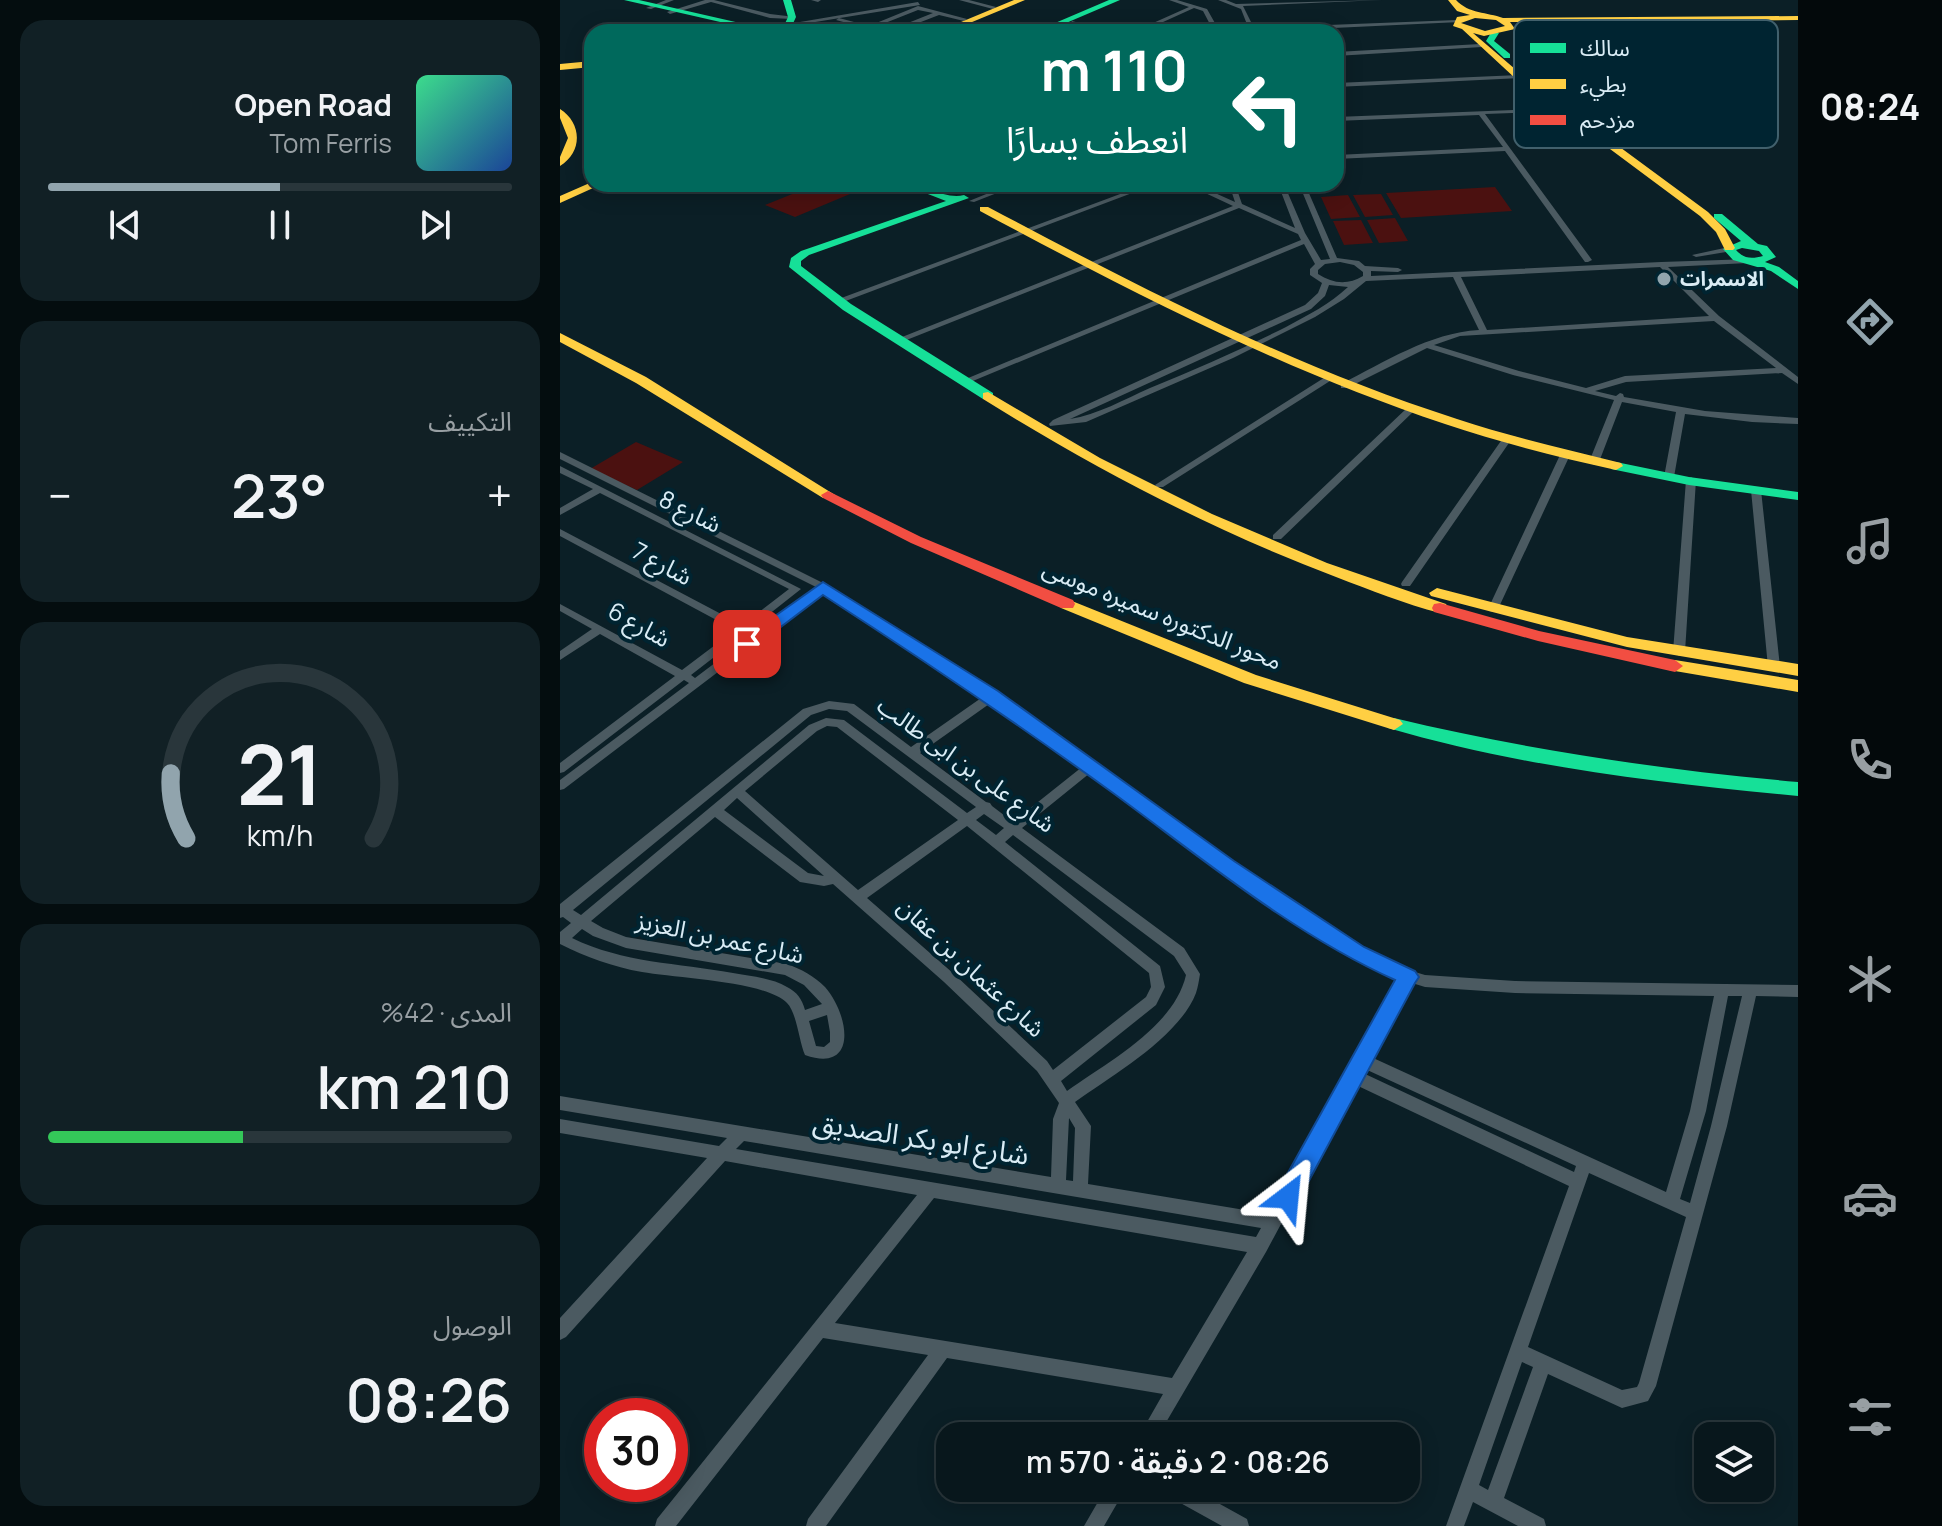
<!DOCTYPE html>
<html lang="ar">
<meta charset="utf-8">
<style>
body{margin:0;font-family:Manrope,"Noto Sans Arabic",sans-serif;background:#112025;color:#f1f3f6;direction:rtl;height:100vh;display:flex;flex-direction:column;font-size:30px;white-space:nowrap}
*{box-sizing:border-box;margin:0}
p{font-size:26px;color:#989fa3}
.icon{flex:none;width:44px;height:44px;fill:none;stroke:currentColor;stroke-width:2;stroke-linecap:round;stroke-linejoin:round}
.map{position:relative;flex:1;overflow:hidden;direction:ltr}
.panel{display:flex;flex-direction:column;gap:20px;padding:20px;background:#040d0f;width:560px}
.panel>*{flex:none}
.guide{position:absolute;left:24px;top:24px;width:760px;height:168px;border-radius:24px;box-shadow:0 4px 20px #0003,0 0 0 2px #29363b;direction:rtl;background:#00695c;color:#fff;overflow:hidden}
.controls{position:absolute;left:1134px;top:1422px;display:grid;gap:16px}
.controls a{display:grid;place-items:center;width:80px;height:80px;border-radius:16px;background:#08171c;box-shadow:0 4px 20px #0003,0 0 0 2px #29363b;font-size:40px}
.speed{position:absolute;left:24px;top:1398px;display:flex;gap:16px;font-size:40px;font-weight:700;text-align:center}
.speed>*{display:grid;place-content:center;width:104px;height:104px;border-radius:50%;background:#08171c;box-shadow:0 4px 20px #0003,0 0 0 2px #29363b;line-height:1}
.speed .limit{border:12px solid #d22;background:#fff;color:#111}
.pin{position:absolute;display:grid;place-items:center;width:68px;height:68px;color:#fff;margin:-34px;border-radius:16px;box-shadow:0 4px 12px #0006}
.me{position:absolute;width:88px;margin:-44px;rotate:29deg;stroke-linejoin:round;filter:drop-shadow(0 0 6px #0008)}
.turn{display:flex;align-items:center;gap:28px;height:168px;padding:0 24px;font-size:36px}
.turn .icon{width:104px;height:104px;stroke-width:2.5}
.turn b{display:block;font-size:56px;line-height:68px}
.big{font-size:60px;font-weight:600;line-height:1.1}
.panel .tile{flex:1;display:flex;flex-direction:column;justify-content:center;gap:12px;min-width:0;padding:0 28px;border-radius:24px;background:#112025}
.panel .dial{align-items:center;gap:0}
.dial svg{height:208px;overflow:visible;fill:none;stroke:#29363b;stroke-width:7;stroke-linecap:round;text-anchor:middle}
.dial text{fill:#f1f3f6;stroke:none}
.song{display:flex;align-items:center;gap:24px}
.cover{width:96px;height:96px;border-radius:12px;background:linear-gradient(135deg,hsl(150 70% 55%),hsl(220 70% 35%))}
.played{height:8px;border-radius:4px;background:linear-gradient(90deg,#91a4ad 50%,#29363b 50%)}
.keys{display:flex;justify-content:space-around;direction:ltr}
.heat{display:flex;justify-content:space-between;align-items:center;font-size:44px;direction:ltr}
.charge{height:12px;border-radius:6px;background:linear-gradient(90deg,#34c759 42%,#29363b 0)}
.trip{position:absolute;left:376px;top:1422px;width:484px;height:80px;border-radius:24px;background:#08171c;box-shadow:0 4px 20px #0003,0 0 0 2px #29363b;font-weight:600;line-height:80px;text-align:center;direction:rtl}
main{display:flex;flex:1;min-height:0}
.tab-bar{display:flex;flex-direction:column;width:144px;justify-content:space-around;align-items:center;background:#03090b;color:#989fa3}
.tab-bar .icon{width:56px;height:56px}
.tab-bar .current{color:#91a4ad}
.tab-bar b{font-size:36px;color:#f1f3f6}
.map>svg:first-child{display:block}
.green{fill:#4b1110}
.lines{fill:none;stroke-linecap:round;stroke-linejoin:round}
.street{fill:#4b5a61;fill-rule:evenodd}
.fast{fill:#16e098;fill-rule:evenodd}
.slow{fill:#ffcf43;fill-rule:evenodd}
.jam{fill:#f24e42;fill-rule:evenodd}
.route{fill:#1a73e8;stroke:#114b97;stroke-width:2}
.poi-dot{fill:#91a4ad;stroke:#002431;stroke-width:3}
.labels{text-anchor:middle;stroke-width:8;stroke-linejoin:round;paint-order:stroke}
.far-poi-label{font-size:20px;font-weight:bold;fill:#d9ecf5;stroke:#002431;text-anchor:start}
.street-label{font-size:24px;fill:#d9ecf5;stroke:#002431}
.near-street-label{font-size:28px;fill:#d9ecf5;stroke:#002431}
.key{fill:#002431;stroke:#41606c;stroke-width:2}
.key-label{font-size:22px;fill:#d9ecf5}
</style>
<main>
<nav class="tab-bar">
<b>08:24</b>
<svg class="icon current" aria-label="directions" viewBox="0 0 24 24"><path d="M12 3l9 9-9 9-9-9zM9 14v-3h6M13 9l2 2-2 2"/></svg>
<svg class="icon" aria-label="music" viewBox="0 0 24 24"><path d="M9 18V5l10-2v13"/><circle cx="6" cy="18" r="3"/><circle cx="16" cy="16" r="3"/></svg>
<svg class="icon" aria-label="phone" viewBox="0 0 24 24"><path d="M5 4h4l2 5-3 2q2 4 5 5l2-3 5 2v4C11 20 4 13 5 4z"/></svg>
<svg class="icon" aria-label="climate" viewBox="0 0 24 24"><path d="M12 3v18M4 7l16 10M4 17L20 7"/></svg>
<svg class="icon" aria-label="car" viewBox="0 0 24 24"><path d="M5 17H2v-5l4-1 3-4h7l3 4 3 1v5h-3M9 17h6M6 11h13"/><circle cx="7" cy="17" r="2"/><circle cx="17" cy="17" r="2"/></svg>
<svg class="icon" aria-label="filters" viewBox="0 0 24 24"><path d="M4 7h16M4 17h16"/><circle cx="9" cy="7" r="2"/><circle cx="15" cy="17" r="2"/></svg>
</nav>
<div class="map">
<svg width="1238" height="1526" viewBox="0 0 1238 1526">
<rect width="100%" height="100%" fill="#0b1f26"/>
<path class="green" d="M257,184L290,194L235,217L205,205Z
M935,187L952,211L841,218L826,193Z
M821,194L833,215L805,217L793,195Z
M788,195L800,217L771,219L761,197Z
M835,218L848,241L819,243L807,220Z
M801,220L813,243L784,245L773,221Z
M76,442L123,462L77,490L30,469Z"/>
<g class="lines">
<path class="street" d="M106,0H114L91,9L86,8Z
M145,0H154L210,14L235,17L232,19L210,18L151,2L110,14L107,12Z
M251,0H261L258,2Z
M399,0H409L436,7L433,9Z
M609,0H617L647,9L660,32H654L643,11L634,8L581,32H573L629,7Z
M658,0H666L676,4L822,0L683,6L694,28L897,20L900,22L690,32L681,9Z
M358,2L360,5L243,24L240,22Z
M358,6L407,19L404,21L379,15L335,32H320L276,20L279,18L309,26ZM358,10L373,13L328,31L315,27Z
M512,21L549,31L550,32H541L510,24Z
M248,26L277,30L280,32L246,29Z
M920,44L922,47L776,56V52Z
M959,75L961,78L776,87V83Z
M1003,108L1001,111L925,114L1032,260L1028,262H1025L945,151L776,159V155L943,147L919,115L776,121V117Z
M451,184H460L414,202L409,201Z
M587,184H596L283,302L276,300Z
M626,184H635L675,202L669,184H675L682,204L735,228L718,184H724L745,233L761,260L770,259L739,184H745L777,258L799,261L805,266L838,268L842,270L838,272L811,271V276L1101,262L1191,259L1192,261L1188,263L1108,267L1159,316L1238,377V384L1222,373L1066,382L1035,391L1056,396L1060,393L1063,394L1064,397L1145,411L1238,418V424L1192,422L1125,414L1114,477L1109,480L1104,477L1116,412L1062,402L1039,462L1034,465L1029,462L1054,400L953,375L867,348L787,388H781V384C825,362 869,333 919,330L893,277L806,281L784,299L755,317L673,358L526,422L490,426L489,424L493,420L745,305L758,293L762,283L750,275V269L755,264L744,244L408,383L401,381L741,240L738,234L679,208L344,341L337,339L673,206ZM780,262L794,265L803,272V276C788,285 773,284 758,274V270L765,264ZM1100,267L1149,316L927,330L901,277ZM769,285L788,287C770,304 748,315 726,327C682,349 636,369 590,388C565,399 537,415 510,419L751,309L765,296ZM1154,321L1216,368L1065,376L1026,388L959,371L874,345L900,336Z
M1169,247H1172V251L1136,257L1132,255Z
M767,376L771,379L770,381L603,487H597L595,485Z
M850,407L854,410L853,412L721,539H713V535L847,408Z
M946,437L951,440L850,586H842L841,584L842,582L943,438Z
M0,452L267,585L436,693L672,862L825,963L865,975L955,981L1238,985V997L1196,996L1167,1126L1096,1386L1088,1401L1062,1408L988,1374L944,1498L984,1519L986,1526H958L913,1502L904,1526H886L1009,1186L796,1085L706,1252L598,1436H579L603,1394L387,1358L266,1526H246L248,1519L368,1355L263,1338L116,1526H95L97,1519L357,1195L165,1161L6,1337L0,1340V1318L147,1158L0,1133V1119L159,1146L167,1138L0,1110V1096L491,1177L493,1119L499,1103L477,1071L384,982L273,884L264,886L240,882L155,817L31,921L43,928L66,937L227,964C241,969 254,976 265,987C289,1014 299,1074 245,1055C239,1042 237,1013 227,1003C206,981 115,978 82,972C53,967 26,957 0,944V932L11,923L3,917L0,918V904L243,709L269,701L294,704L351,747L424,696L263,592L4,789L0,790V780L129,683L124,680L4,772L0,773V763L115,676L40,634L0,660V651L32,629L0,611V604L122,670L175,630L0,536V529L182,625L229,589L40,493L0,515V508L33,489L0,473V466L241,589L189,630L188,633L184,634L131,675L135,678L256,587L0,459ZM432,702L522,767L453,822L432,806L430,803L426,802L360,753ZM269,709L287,711L416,807L407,813L284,720L266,718L249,725L21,915L13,910L251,715ZM267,726L277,727L398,820L298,890L185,791L257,731ZM530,773L662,870L816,971L840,979L709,1214L528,1184L531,1126L515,1102C553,1075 619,1037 636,993C638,987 639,980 640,974L624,948L462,828ZM177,798L264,876L248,873L164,810ZM424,814L444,828L436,835L416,820ZM407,826L589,973L591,987L586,997L493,1070L487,1061L394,974L307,898ZM453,835L614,956L626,975C614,1027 549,1061 507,1091L501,1081L596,1005L605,987L600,966L445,842ZM22,929L33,936L66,948L225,975L244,985L262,1004L245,1010C242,999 237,992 227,987C212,978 190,976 173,973C118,963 63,963 12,938ZM852,983L865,987L955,993L1154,996L1130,1111L1106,1192L811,1057ZM1168,996H1182L1151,1126L1130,1203L1120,1199L1146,1111ZM267,1015L270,1032V1042L264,1047L256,1046L249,1021ZM805,1069L1016,1166L1014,1172L803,1073ZM509,1118L515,1128L513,1181L506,1180ZM184,1141L701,1228L696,1237L176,1149ZM1029,1173L1126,1217L1079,1383L1077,1387L1062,1390L968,1347ZM374,1198L687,1252L612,1378L275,1323ZM962,1362L973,1367L928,1490L919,1485Z
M1005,452L1010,455L938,609L933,612L929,611L928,609L1000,455Z
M1131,477L1136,480L1125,652L1119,656L1113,652L1126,480Z
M1196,487L1201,490L1220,667L1214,671L1208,667L1191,490Z
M546,1488H566L544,1526H524Z
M604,1488H631L687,1519L689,1526H662L606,1495Z"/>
<path class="fast" d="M64,0H79L219,32H204Z
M223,0H231L236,17L229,32H221L228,17Z
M549,0H560L485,32H474Z
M932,31L939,33L934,41L950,54V58H944L926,41Z
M342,184C362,184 386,200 404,195L409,198L249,255L241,261V266L291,304L433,393V399H423L283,310L229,267L231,258L241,251L386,201Z
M1154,214H1162L1198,244L1207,246L1216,257L1205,262L1219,267L1238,281V289L1211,271L1173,260L1163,249L1181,241L1154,218ZM1182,248L1199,251L1203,256C1192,259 1184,259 1176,250Z
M1056,462L1129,477L1238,492V500L1129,485L1051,469V463Z
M834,718C967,750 1102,770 1238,782V796C1101,783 961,767 828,728L825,724Z"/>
<path class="slow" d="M454,0H465L388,32H377Z
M888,0H896C909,14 927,12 943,18L1238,16V20L950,22L955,29L924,36L913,33L962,75L1148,212L1165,229L1175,248L1173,250H1165L1156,232L1140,216L956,79L902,29L893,26L897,17L910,15L897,11ZM915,18L936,20L945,26L925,31L901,23Z
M32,61V67L0,70V64Z
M0,109C22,123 23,152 0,166V157L8,138L0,118Z
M32,182L42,184L0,203V196Z
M420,207H428C579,287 733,367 897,419C951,437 1006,449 1061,463L1063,466L1056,470C999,457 941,443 885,424C723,370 571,292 420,211Z
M0,333L86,377L275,495L273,498H263L76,383L0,342Z
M428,392L540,458L652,514L767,563L886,604L888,608L880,613C845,604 810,590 776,577C652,530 535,469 423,399V393Z
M877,588L1067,637L1238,664V676L1067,647L871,596L869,593Z
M507,599L696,675L840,720L843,724L834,730L684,683L501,608L499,604L501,600Z
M1115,660L1238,680V692L1109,670L1107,666L1109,662Z"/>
<path class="jam" d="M268,491L361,537L513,600L515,604L513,608H501L351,543L263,498L261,495Z
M880,603L979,631L1115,660L1123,666L1115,672L978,641L874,612L872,608L874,604Z"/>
</g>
<path class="route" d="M263,582L438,691L674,861L804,947L855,971L859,977L855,983L736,1205L728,1208L719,1205L716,1197L719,1189L835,980C733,934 643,859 553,793C458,724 362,659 263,595L193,648H181V640Z"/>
<circle class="poi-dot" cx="1104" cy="279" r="8"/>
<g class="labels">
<g class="far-poi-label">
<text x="1120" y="286">الاسمرات</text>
</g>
<g class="street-label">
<text transform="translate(130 512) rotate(26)" y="8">شارع 8</text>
<text transform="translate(102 564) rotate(28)" y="8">شارع 7</text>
<text transform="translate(602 615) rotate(22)" y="8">محور الدكتوره سميره موسى</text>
<text transform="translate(79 625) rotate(29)" y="8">شارع 6</text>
<text transform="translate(406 765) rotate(36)" y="8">شارع على بن ابى طالب</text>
<text transform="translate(160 938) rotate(12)" y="8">شارع عمر بن العزيز</text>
<text transform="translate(411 968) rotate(43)" y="8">شارع عثمان بن عفان</text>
</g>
<g class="near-street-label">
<text transform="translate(361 1138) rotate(9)" y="10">شارع ابو بكر الصديق</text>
</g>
</g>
<rect x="954" y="20" width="264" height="128" rx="12" class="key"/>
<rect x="970" y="43" width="36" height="10" fill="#16e098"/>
<rect x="970" y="79" width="36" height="10" fill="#ffcf43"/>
<rect x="970" y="115" width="36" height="10" fill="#f24e42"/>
<g class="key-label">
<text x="1020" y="56">سالك</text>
<text x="1020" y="92">بطيء</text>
<text x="1020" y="128">مزدحم</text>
</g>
</svg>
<div class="controls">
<a><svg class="icon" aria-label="layers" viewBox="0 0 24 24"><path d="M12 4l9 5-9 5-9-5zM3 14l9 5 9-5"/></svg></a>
</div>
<div class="speed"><div class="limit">30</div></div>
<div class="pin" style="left:187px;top:644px;background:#d93025"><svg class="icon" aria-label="arrive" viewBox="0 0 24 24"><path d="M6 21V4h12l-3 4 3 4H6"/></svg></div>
<svg class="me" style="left:728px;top:1197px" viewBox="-20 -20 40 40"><path d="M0-17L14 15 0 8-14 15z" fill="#1a73e8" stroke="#fff" stroke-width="4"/></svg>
<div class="trip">08:26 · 2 دقيقة · 570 m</div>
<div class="guide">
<div class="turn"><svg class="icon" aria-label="left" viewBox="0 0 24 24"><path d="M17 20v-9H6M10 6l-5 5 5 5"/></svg><div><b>110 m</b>انعطف يسارًا</div></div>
</div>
</div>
<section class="panel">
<div class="tile">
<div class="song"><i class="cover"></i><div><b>Open Road</b><p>Tom Ferris</p></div></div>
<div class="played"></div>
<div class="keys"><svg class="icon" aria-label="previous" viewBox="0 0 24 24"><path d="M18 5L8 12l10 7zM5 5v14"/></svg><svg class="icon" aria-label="pause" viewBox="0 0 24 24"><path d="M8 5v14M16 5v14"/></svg><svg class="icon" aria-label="next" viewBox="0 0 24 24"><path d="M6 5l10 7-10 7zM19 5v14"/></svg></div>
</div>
<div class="tile"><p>التكييف</p>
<div class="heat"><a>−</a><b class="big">23°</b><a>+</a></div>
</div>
<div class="tile dial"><svg viewBox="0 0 100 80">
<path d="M14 69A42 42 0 1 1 86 69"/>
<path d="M14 69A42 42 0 0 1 8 44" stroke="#91a4ad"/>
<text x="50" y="56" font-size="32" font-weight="700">21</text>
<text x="50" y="72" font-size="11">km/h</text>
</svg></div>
<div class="tile"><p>المدى · 42%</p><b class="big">210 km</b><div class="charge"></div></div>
<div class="tile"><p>الوصول</p><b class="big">08:26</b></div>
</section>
</main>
